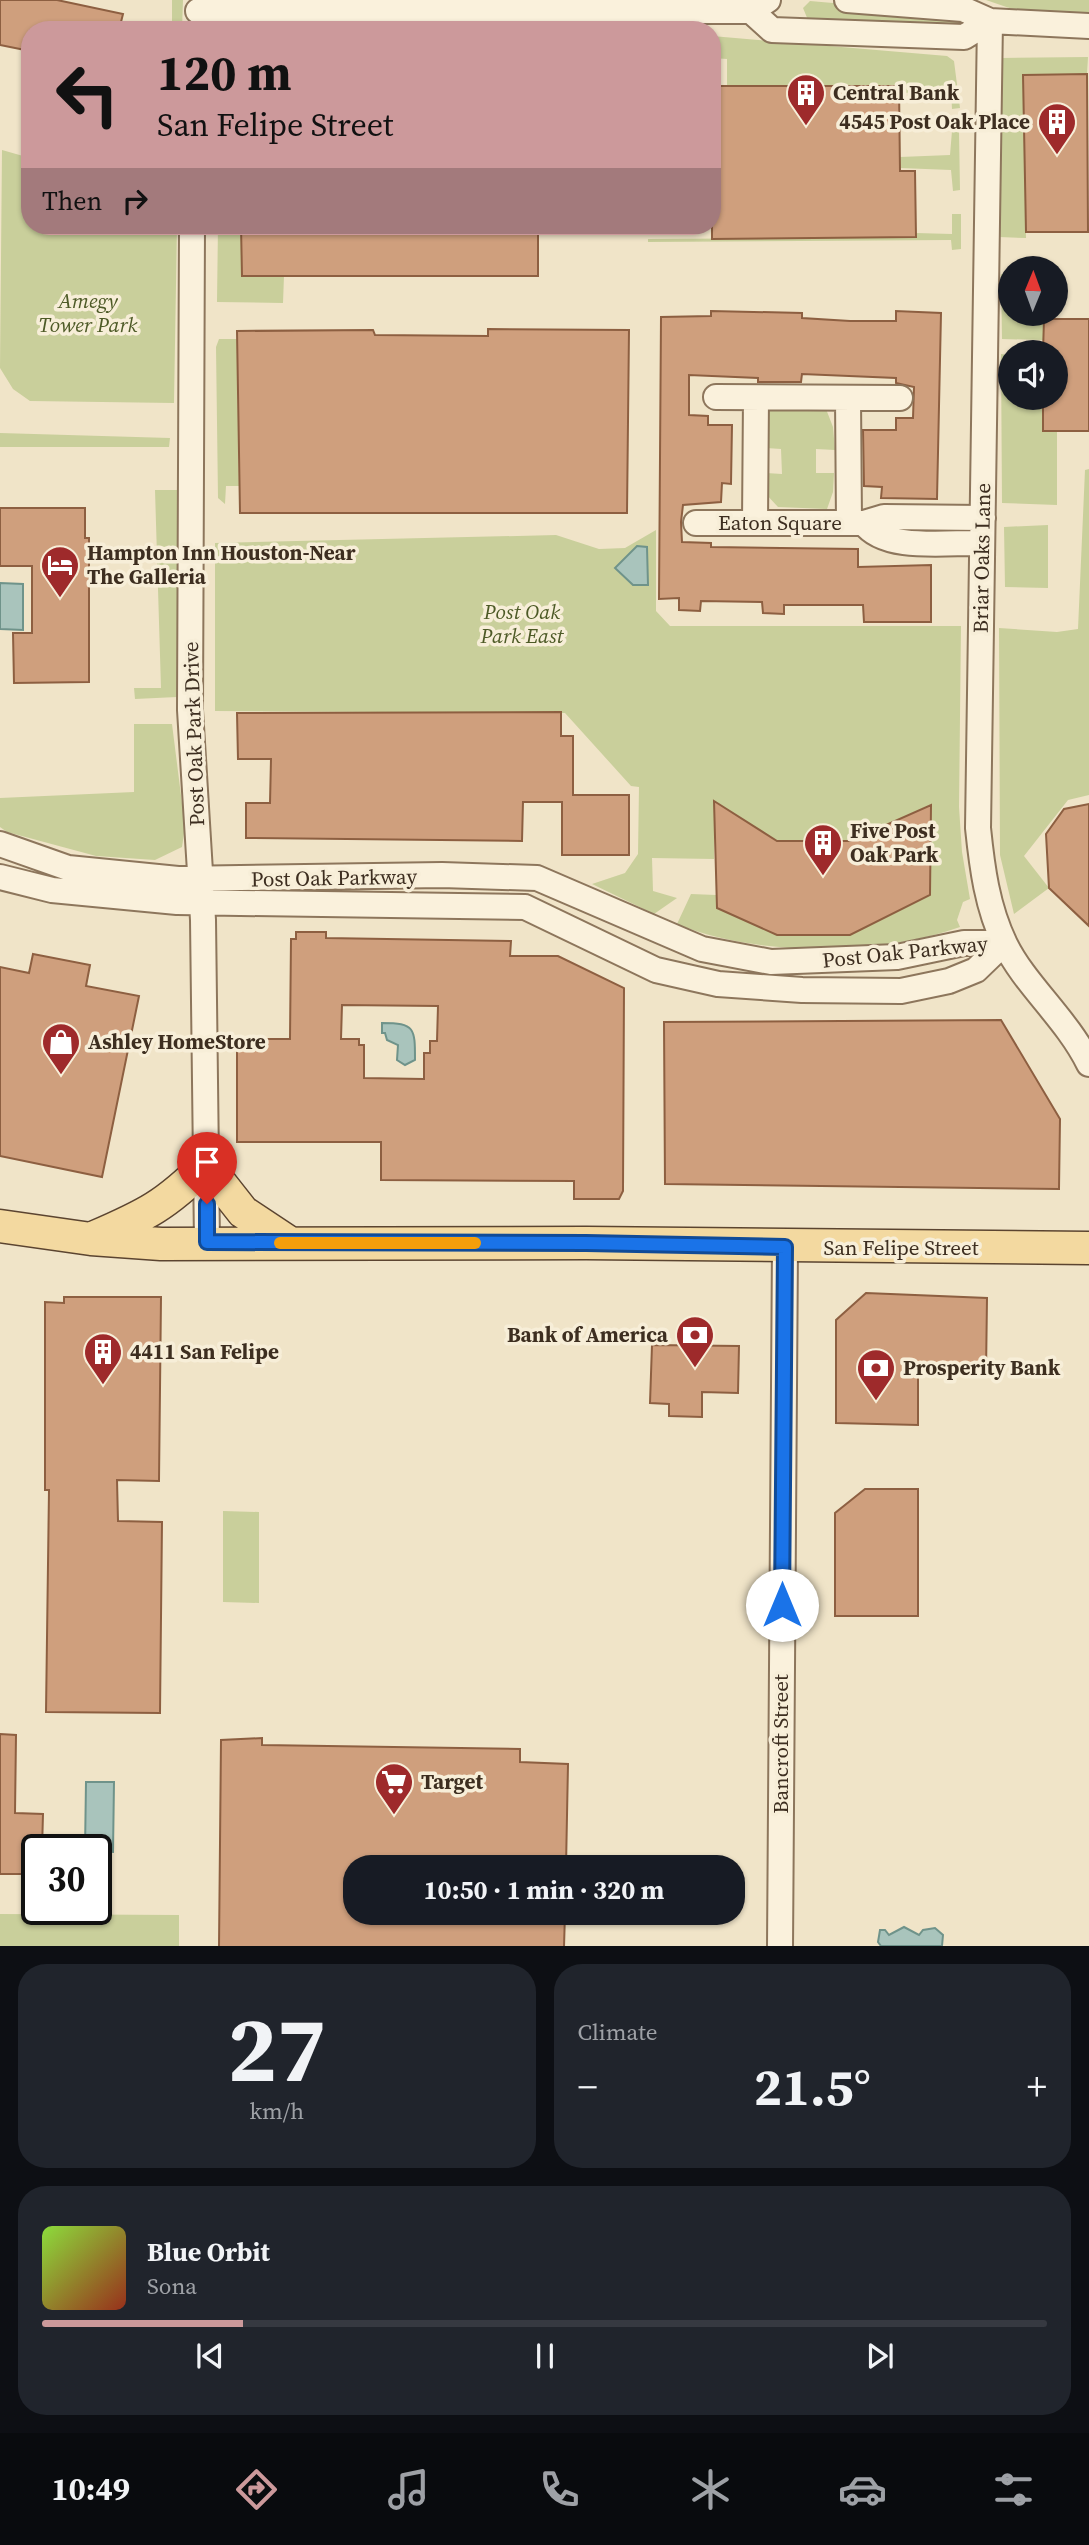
<!DOCTYPE html>
<meta charset="utf-8">
<style>
body{margin:0;font-family:"Source Serif 4",serif;background:#20242c;color:#f1f3f6;height:100vh;display:flex;flex-direction:column;font-size:26px;white-space:nowrap}
*{box-sizing:border-box;margin:0}
p{font-size:23px;color:#9ea1a6}
.icon{flex:none;width:38px;height:38px;fill:none;stroke:currentColor;stroke-width:2;stroke-linecap:round;stroke-linejoin:round}
.map{position:relative;height:1946px;overflow:hidden}
.sheet{display:flex;flex-direction:column;gap:18px;padding:18px;background:#0d0f14;flex:1}
.sheet>*{flex:none}
.hud{position:absolute;left:21px;top:21px;width:700px;height:214px;border-radius:28px;box-shadow:0 2px 5px #0004;background:#cc999b;color:#111;overflow:hidden}
.needle{width:46px;rotate:1deg}
.controls{position:absolute;left:998px;top:256px;display:grid;gap:14px}
.controls a{display:grid;place-items:center;width:70px;height:70px;border-radius:50%;background:#171b24;box-shadow:0 2px 5px #0004;font-size:35px}
.speed{position:absolute;left:21px;top:1834px;display:flex;gap:14px;font-size:35px;font-weight:700;text-align:center}
.speed>*{display:grid;place-content:center;width:91px;height:91px;border-radius:50%;background:#171b24;box-shadow:0 2px 5px #0004;line-height:1}
.speed .limit{border:4px solid #111;border-radius:10px;background:#fff;color:#111}
.pin{position:absolute;display:grid;place-items:center;width:60px;height:60px;color:#fff;margin:-72px -30px;border-radius:50% 50% 50% 0;rotate:-45deg;box-shadow:0 0 7px #0007}
.pin .icon{rotate:45deg}
.me{position:absolute;width:77px;margin:-38px;rotate:0deg;stroke-linejoin:round;filter:drop-shadow(0 0 5px #0008)}
.turn{display:flex;align-items:center;gap:24px;height:147px;padding:0 21px;font-size:32px}
.turn .icon{width:91px;height:91px;stroke-width:2.5}
.turn b{display:block;font-size:49px;line-height:60px}
.then{display:flex;align-items:center;height:66px;padding:0 21px;background:#0003;gap:14px;font-size:26px}
.big{font-size:52px;font-weight:700;line-height:1.1}
.sheet .tile{flex:1;display:flex;flex-direction:column;justify-content:center;gap:10px;min-width:0;padding:0 24px;border-radius:28px;background:#20242c}
.sheet .dial{align-items:center;gap:0}
.dial b{font-size:91px;line-height:1}
.song{display:flex;align-items:center;gap:21px}
.cover{width:84px;height:84px;border-radius:10px;background:linear-gradient(135deg,hsl(90 70% 55%),hsl(10 70% 35%))}
.played{height:7px;border-radius:4px;background:linear-gradient(90deg,#cc999b 20%,#363941 20%)}
.keys{display:flex;justify-content:space-around;direction:ltr}
.heat{display:flex;justify-content:space-between;align-items:center;font-size:38px;direction:ltr}
.sheet .tiles{flex:1;display:grid;gap:18px;grid-template-columns:1fr 1fr}
.tile:last-child{grid-column:span 2}
.trip{position:absolute;left:343px;top:1855px;width:402px;height:70px;border-radius:28px;background:#171b24;box-shadow:0 2px 5px #0004;font-weight:700;line-height:70px;text-align:center}
.tabs{display:flex;height:112px;justify-content:space-around;align-items:center;background:#090b0e;color:#9ea1a6}
.tabs .icon{width:49px;height:49px}
.tabs .active{color:#cc999b}
.tabs b{font-size:32px;color:#f1f3f6}
.map>svg:first-child{display:block}
.green{fill:#c9cf9b}
.water{fill:#a9c4bc;stroke:#6f938a;stroke-width:2}
.building{fill:#cf9f7d;stroke:#8d5f41;stroke-width:2;fill-rule:evenodd}
.lines{fill:none;stroke-linecap:round;stroke-linejoin:round}
.minor-casing{stroke:#8d765c;stroke-width:28}
.major-casing{stroke:#5b4430;stroke-width:35}
.minor{stroke:#faf1dc;stroke-width:24}
.major{stroke:#f3d9a0;stroke-width:32}
.route-casing{stroke:#114b97;stroke-width:18}
.route{stroke:#1a73e8;stroke-width:12}
.slow{stroke:#f59e0b;stroke-width:12}
.labels{text-anchor:middle;stroke-width:7;stroke-linejoin:round;paint-order:stroke}
.poi-label{font-size:21px;font-weight:bold;fill:#3d2e20;stroke:#f7eed8;text-anchor:start}
.park-label{font-size:21px;font-style:italic;fill:#4d5a26;stroke:#f7eed8}
.street-label{font-size:21px;fill:#3d2e20;stroke:#f7eed8}
</style>
<div class="map">
<svg width="1089" height="1947" viewBox="0 0 1089 1947">
<rect width="100%" height="100%" fill="#f0e4c8"/>
<path class="green" d="M172,0H183L182,30H172Z
M986,0H1089V17L1021,12Z
M810,1L901,9L966,23L965,33L808,20L803,8Z
M712,36L947,56L954,61L960,108L952,109L951,91L727,100V59L712,58Z
M1088,57L1087,74L1023,75L1026,238L999,237L1001,58Z
M952,131L959,132L960,190L953,191L951,170L900,168V157L950,155Z
M2,150L30,158V226H177L174,403L30,401L13,389L0,368Z
M952,214H961V249L952,250L951,240L648,242V239L915,237L916,233L952,234Z
M218,226H241L242,276H284L283,303L217,302Z
M1001,274H1010V313H1044V340L1002,339Z
M219,339H237L239,486H226L225,504L218,498L216,347Z
M1001,354L1010,355V397H1043V431H1057V505L1002,503Z
M790,406L826,409L833,427L835,450L816,449V473H834L833,492L827,509L778,507L765,493L766,473L782,474L781,449L766,448L769,411Z
M0,433L170,438L169,447H0Z
M1089,469V795L1068,800L1024,856L1049,888L1014,914L1000,855L999,628L1057,632L1078,629L1085,470Z
M155,490H177V697L135,699L134,688H161Z
M1048,525V588L1005,587L1004,527Z
M656,530V611L670,626H961L959,807L962,852L970,899L963,902L957,920L960,927C879,956 757,957 677,924L691,894L716,895L717,908L777,935H850L930,895V805L850,841H777L714,801V859L652,858L653,891L677,898L654,914L592,884L625,873L638,854L639,787L631,786L565,713L215,711V543L556,535L599,549L625,548Z
M134,724H172L185,827L182,847L155,860L96,856L7,832L0,827V798L134,792Z
M223,1511L259,1512V1603L223,1602Z
M0,1914L179,1915V1946H0Z"/>
<path class="water" d="M637,546L647,547L648,585H633L615,568Z
M0,583L23,584V630L0,629Z
M382,1023C415,1023 415,1028 415,1060L405,1065L397,1060L398,1045L387,1040L385,1033H382Z
M86,1782H114L113,1852L85,1850Z
M904,1927L919,1935L923,1930L935,1928L943,1935L942,1946H881L878,1942L880,1930H885L889,1935Z"/>
<path class="building" d="M0,0H57L123,14L119,30H30V51L0,45Z
M1087,74L1088,232H1026L1023,75Z
M712,86H899L900,171H915L916,237L712,239Z
M241,226H538V276H242Z
M711,311L802,313V318L850,321H896V311L941,313L937,499L881,498L882,487L864,486L863,430H896V418H913L914,387L896,383V378L802,374L801,382H758V378L689,375V415L708,416V425H732L731,484L722,483L721,502L683,505L681,522L682,542L711,543V547L858,549V567L931,565V622H864L863,605H784V614L763,613L762,602L701,601L700,611L679,610V598L659,599L661,317L711,316Z
M1044,319H1089V431H1043V397H1055V352H1043Z
M488,329L629,330L627,513H240L237,331L373,330L375,335L488,336Z
M0,508H85V538H89V682L14,683L13,633H32V566H0Z
M561,712V736H573V795H629V855H562V802H523L522,841L246,838V803H270L271,759H238L237,713Z
M714,801L777,841H850L931,805L930,895L850,935H777L717,908Z
M1089,804V926L1049,888L1046,834L1064,809Z
M296,932H326V938L511,941L510,956H558L624,988L623,1191L619,1199H574V1181L381,1180V1142H237V1039H290L291,939H296ZM342,1005L438,1006L437,1041H430V1053H424V1079L364,1078V1045H359V1039H341Z
M33,954L90,965L86,986L139,996L102,1177L0,1156V967L29,973Z
M1001,1020L1060,1119L1059,1189L665,1184L664,1022Z
M866,1293L987,1298L986,1373L918,1372V1425L836,1423V1320Z
M64,1297H161L159,1481L117,1480L118,1521L162,1522L160,1713L46,1712L49,1490H45V1302L64,1303Z
M652,1345L739,1346L738,1393L702,1392V1417L669,1416V1404L650,1403Z
M865,1489H918V1616H835V1513Z
M0,1734L16,1735L15,1813L43,1814L42,1850H37V1874H0Z
M262,1738V1745L520,1749V1762L568,1764L566,1867H355V1913H565L564,1947H219L221,1740Z"/>
<g class="lines">
<defs>
<path id="minor" d="M847,0L963,9L990,21L1089,26
M198,11H751L768,0
M751,11L772,30L964,37L990,21
M990,21L978,828C982,867 987,907 1005,944C1025,985 1067,1019 1089,1064
M192,226L190,710L203,920L207,1242
M716,397L900,398
M848,398L849,522
M755,522L756,398
M696,523H864L884,517L983,518
M864,523C885,552 948,542 982,543
M0,844L68,868L178,879L442,875L537,878L702,949L771,962L897,957L964,943H1004
M0,877L52,890L177,902L525,907L656,970L718,984L802,990L901,991L949,981L976,970L1004,943
M780,1947L785,1247"/>
<path id="major" d="M0,1226L91,1239L161,1244L586,1243L1089,1248
M95,1237C146,1215 166,1205 206,1165L243,1212L290,1243"/>
</defs>
<use href="#minor" class="minor-casing"/>
<use href="#major" class="major-casing"/>
<use href="#minor" class="minor"/>
<use href="#major" class="major"/>
</g>
<g class="lines">
<defs>
<path id="route" d="M207,1204V1242L586,1243L785,1247L782,1605"/>
</defs>
<use href="#route" class="route-casing"/>
<use href="#route" class="route"/>
<path class="slow" d="M280,1243H475"/>
</g>
<defs>
<symbol id="building-pin" viewBox="-11 -11 22 30"><path d="M0 17L-7.5 6A9.5 9.5 0 1 1 7.5 6Z" fill="#9e2a2b" stroke="#f7eed8"/><path d="M-4-6H4V6H1V3H-1V6H-4ZM-2.5-4.3h1.7v1.8h-1.7ZM.8-4.3h1.7v1.8H.8ZM-2.5-1h1.7V.8h-1.7ZM.8-1h1.7V.8H.8Z" fill="#fff"/></symbol>
<symbol id="hotel-pin" viewBox="-11 -11 22 30"><path d="M0 17L-7.5 6A9.5 9.5 0 1 1 7.5 6Z" fill="#9e2a2b" stroke="#f7eed8"/><path d="M-6-4.5h1.5V1H6V5H4.5V3h-9V5H-6ZM-4 0a1.8 1.8 0 1 1 3.6 0ZM.5 0V-2.5h3Q6-2.5 6 0Z" fill="#fff"/></symbol>
<symbol id="shop-pin" viewBox="-11 -11 22 30"><path d="M0 17L-7.5 6A9.5 9.5 0 1 1 7.5 6Z" fill="#9e2a2b" stroke="#f7eed8"/><path d="M-5-2.5h2.3a2.7 3.5 0 0 1 5.4 0H5L5.5 6h-11ZM-1.5-2.5h3a1.5 2.3 0 0 0-3 0Z" fill="#fff"/></symbol>
<symbol id="bank-pin" viewBox="-11 -11 22 30"><path d="M0 17L-7.5 6A9.5 9.5 0 1 1 7.5 6Z" fill="#9e2a2b" stroke="#f7eed8"/><path d="M-6-4H6V4H-6ZM0-2.3a2.3 2.3 0 1 0 0 4.6a2.3 2.3 0 1 0 0-4.6Z" fill="#fff"/></symbol>
<symbol id="supermarket-pin" viewBox="-11 -11 22 30"><path d="M0 17L-7.5 6A9.5 9.5 0 1 1 7.5 6Z" fill="#9e2a2b" stroke="#f7eed8"/><path d="M-6-5.5h2.5l.6 2H6L4.5 2H-2.5L-4.4-4H-6ZM-1.5 3.2a1.3 1.3 0 1 0 .1 0ZM3 3.2a1.3 1.3 0 1 0 .1 0Z" fill="#fff"/></symbol>
</defs>
<g fill-rule="evenodd">
<use href="#building-pin" x="784" y="71" width="44" height="60"/>
<use href="#building-pin" x="1035" y="100" width="44" height="60"/>
<use href="#hotel-pin" x="38" y="543" width="44" height="60"/>
<use href="#building-pin" x="801" y="821" width="44" height="60"/>
<use href="#shop-pin" x="39" y="1020" width="44" height="60"/>
<use href="#bank-pin" x="673" y="1313" width="44" height="60"/>
<use href="#building-pin" x="81" y="1330" width="44" height="60"/>
<use href="#bank-pin" x="854" y="1346" width="44" height="60"/>
<use href="#supermarket-pin" x="372" y="1760" width="44" height="60"/>
</g>
<g class="labels">
<g class="poi-label">
<text x="833" y="100">Central Bank</text>
<text x="1030" y="129" text-anchor="end">4545 Post Oak Place</text>
<text x="87" y="560">Hampton Inn Houston-Near<tspan x="87" dy="24">The Galleria</tspan></text>
<text x="850" y="838">Five Post<tspan x="850" dy="24">Oak Park</tspan></text>
<text x="88" y="1049">Ashley HomeStore</text>
<text x="668" y="1342" text-anchor="end">Bank of America</text>
<text x="130" y="1359">4411 San Felipe</text>
<text x="903" y="1375">Prosperity Bank</text>
<text x="421" y="1789">Target</text>
</g>
<g class="park-label">
<text x="88" y="308">Amegy<tspan x="88" dy="24">Tower Park</tspan></text>
<text x="522" y="619">Post Oak<tspan x="522" dy="24">Park East</tspan></text>
</g>
<g class="street-label">
<text x="780" y="530">Eaton Square</text>
<text transform="translate(982 558) rotate(-89)" y="7">Briar Oaks Lane</text>
<text transform="translate(194 734) rotate(-92)" y="7">Post Oak Park Drive</text>
<text transform="translate(334 878) rotate(-1)" y="7">Post Oak Parkway</text>
<text transform="translate(905 952) rotate(-6)" y="7">Post Oak Parkway</text>
<text x="901" y="1255">San Felipe Street</text>
<text transform="translate(781 1744) rotate(-90)" y="7">Bancroft Street</text>
</g>
</g>
</svg>
<div class="controls">
<a><svg class="needle" viewBox="-14 -14 28 28"><path d="M0-13l5 13h-10z" fill="#e53935"/><path d="M0 13l5-13h-10z" fill="#9ea1a6"/></svg></a>
<a><svg class="icon" aria-label="sound" viewBox="0 0 24 24"><path d="M4 9h4l5-4v14l-5-4H4zM17 9q2 3 0 6"/></svg></a>
</div>
<div class="speed"><div class="limit">30</div></div>
<div class="pin" style="left:207px;top:1204px;background:#d93025"><svg class="icon" aria-label="arrive" viewBox="0 0 24 24"><path d="M6 21V4h12l-3 4 3 4H6"/></svg></div>
<svg class="me" style="left:782px;top:1605px" viewBox="-20 -20 40 40"><circle r="19" fill="#fff"/><path d="M0-13L10 11 0 6-10 11z" fill="#1a73e8"/></svg>
<div class="trip">10:50 · 1 min · 320 m</div>
<div class="hud">
<div class="turn"><svg class="icon" aria-label="left" viewBox="0 0 24 24"><path d="M17 20v-9H6M10 6l-5 5 5 5"/></svg><div><b>120 m</b>San Felipe Street</div></div>
<div class="then">Then<svg class="icon" aria-label="right" viewBox="0 0 24 24"><path d="M7 20v-9h11M14 6l5 5-5 5"/></svg></div>
</div>
</div>
<section class="sheet">
<div class="tiles">
<div class="tile dial"><b>27</b><p>km/h</p></div>
<div class="tile"><p>Climate</p>
<div class="heat"><a>−</a><b class="big">21.5°</b><a>+</a></div>
</div>
<div class="tile">
<div class="song"><i class="cover"></i><div><b>Blue Orbit</b><p>Sona</p></div></div>
<div class="played"></div>
<div class="keys"><svg class="icon" aria-label="previous" viewBox="0 0 24 24"><path d="M18 5L8 12l10 7zM5 5v14"/></svg><svg class="icon" aria-label="pause" viewBox="0 0 24 24"><path d="M8 5v14M16 5v14"/></svg><svg class="icon" aria-label="next" viewBox="0 0 24 24"><path d="M6 5l10 7-10 7zM19 5v14"/></svg></div>
</div>
</div>
</section>
<nav class="tabs">
<b>10:49</b>
<svg class="icon active" aria-label="directions" viewBox="0 0 24 24"><path d="M12 3l9 9-9 9-9-9zM9 14v-3h6M13 9l2 2-2 2"/></svg>
<svg class="icon" aria-label="music" viewBox="0 0 24 24"><path d="M9 18V5l10-2v13"/><circle cx="6" cy="18" r="3"/><circle cx="16" cy="16" r="3"/></svg>
<svg class="icon" aria-label="phone" viewBox="0 0 24 24"><path d="M5 4h4l2 5-3 2q2 4 5 5l2-3 5 2v4C11 20 4 13 5 4z"/></svg>
<svg class="icon" aria-label="climate" viewBox="0 0 24 24"><path d="M12 3v18M4 7l16 10M4 17L20 7"/></svg>
<svg class="icon" aria-label="car" viewBox="0 0 24 24"><path d="M5 17H2v-5l4-1 3-4h7l3 4 3 1v5h-3M9 17h6M6 11h13"/><circle cx="7" cy="17" r="2"/><circle cx="17" cy="17" r="2"/></svg>
<svg class="icon" aria-label="filters" viewBox="0 0 24 24"><path d="M4 7h16M4 17h16"/><circle cx="9" cy="7" r="2"/><circle cx="15" cy="17" r="2"/></svg>
</nav>
